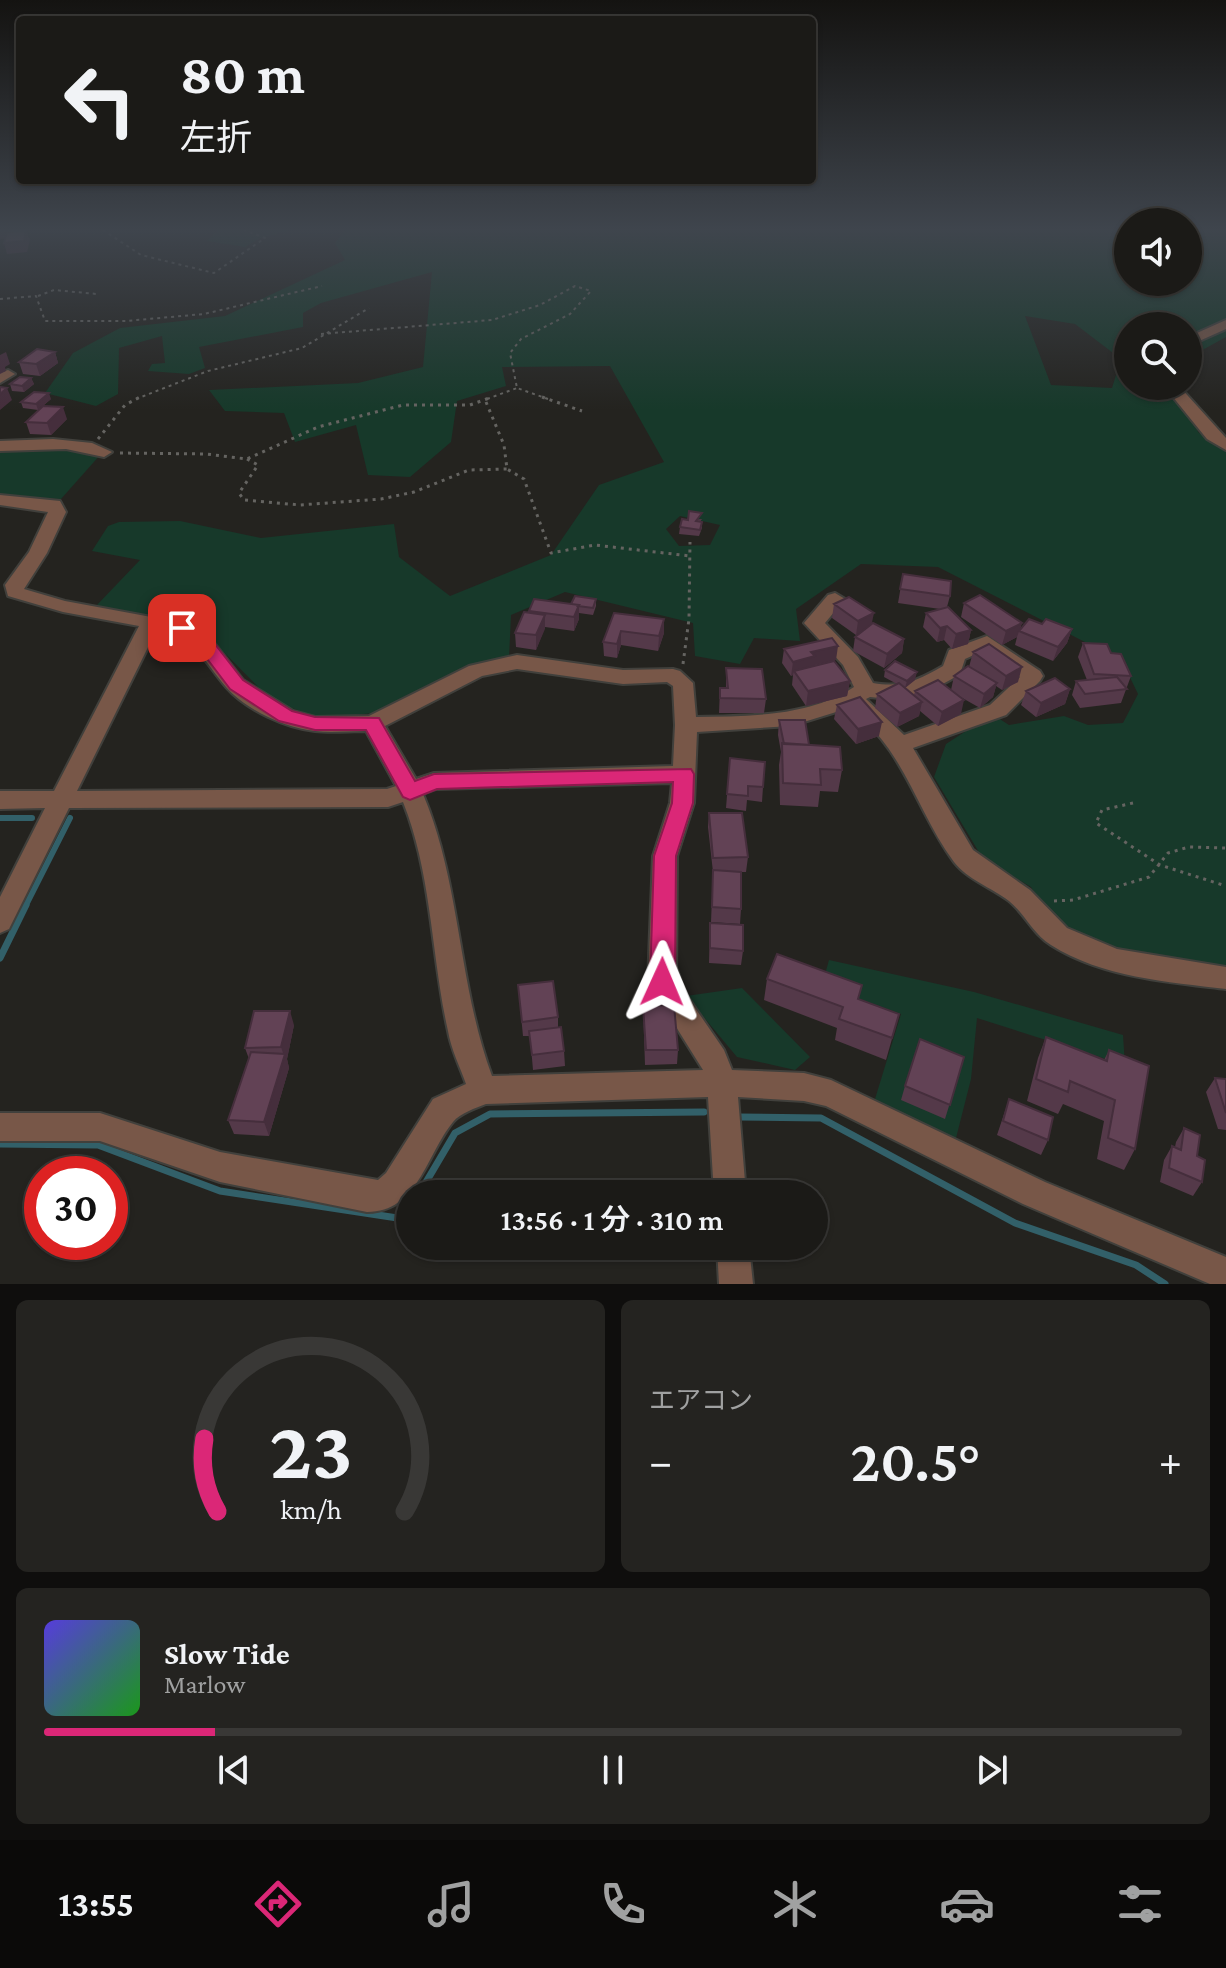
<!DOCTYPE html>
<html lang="ja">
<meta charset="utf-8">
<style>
body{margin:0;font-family:"Crimson Pro","Noto Sans JP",serif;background:#242320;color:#f1f3f6;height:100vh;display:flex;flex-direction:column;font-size:30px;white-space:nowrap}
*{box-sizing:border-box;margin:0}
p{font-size:26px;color:#a0a1a1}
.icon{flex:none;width:44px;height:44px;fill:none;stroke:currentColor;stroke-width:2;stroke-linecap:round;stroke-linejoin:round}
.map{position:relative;height:1284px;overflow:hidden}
.details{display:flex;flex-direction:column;gap:16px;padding:16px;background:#0f0e0d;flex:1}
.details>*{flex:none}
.banner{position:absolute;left:16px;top:16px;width:800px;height:168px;border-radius:8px;box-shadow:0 2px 6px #0004,0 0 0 2px #393836;background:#1b1a17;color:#f1f3f6;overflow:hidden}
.fabs{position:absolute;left:1114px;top:208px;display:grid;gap:16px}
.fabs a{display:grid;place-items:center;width:88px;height:88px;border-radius:50%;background:#1b1a17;box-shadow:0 2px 6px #0004,0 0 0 2px #393836;font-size:40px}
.speed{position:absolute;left:24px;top:1156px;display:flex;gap:16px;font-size:40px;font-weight:700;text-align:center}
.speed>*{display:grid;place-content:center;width:104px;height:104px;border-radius:50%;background:#1b1a17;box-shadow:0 2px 6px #0004,0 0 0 2px #393836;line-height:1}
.speed .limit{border:12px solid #d22;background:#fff;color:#111}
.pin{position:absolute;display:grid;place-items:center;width:68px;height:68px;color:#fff;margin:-34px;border-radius:16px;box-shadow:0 4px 12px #0006}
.me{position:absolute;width:88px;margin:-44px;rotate:1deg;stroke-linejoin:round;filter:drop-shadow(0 0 6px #0008)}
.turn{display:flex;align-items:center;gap:28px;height:168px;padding:0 32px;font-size:36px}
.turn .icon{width:104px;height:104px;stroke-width:2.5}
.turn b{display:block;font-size:56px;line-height:68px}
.big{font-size:60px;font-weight:600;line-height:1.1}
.details .tile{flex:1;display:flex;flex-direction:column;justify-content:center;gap:12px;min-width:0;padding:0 28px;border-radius:12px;background:#242320}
.details .dial{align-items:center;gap:0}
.dial svg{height:208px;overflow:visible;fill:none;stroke:#393836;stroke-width:7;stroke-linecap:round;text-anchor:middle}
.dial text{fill:#f1f3f6;stroke:none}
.song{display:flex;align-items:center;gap:24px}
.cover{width:96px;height:96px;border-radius:12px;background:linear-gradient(135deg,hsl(250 70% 55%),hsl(120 70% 35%))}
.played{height:8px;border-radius:4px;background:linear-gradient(90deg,#db2777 15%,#393836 15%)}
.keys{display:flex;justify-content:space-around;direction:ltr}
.heat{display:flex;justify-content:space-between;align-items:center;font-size:44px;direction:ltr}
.details .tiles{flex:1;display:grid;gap:16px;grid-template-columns:1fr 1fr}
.tile:last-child{grid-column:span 2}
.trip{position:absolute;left:396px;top:1180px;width:432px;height:80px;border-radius:40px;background:#1b1a17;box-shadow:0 2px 6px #0004,0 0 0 2px #393836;font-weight:600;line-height:80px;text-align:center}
.dock{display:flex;height:128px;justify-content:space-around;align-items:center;background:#0b0a09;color:#a0a1a1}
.dock .icon{width:56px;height:56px}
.dock .current{color:#db2777}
.dock b{font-size:36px;color:#f1f3f6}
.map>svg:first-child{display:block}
.green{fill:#17392a;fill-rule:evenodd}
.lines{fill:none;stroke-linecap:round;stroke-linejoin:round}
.stream-far1{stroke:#326069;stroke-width:6}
.stream{stroke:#326069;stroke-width:7}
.minor-casing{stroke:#41403c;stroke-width:4}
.path-far1{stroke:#656461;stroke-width:2;stroke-dasharray:3 4;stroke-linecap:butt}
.path{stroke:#656461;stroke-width:3;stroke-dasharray:3 5;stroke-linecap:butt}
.minor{fill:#785748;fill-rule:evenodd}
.wall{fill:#543949}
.shaded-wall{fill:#452e3c}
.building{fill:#624255;stroke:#452e3c;stroke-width:2}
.route{fill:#db2777;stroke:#8e194d;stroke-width:2}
</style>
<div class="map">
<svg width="1226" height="1284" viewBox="0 0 1226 1284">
<rect width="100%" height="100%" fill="#24231f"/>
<path class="green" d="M218,230H291L260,238L245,247L207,241Z
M345,230H1128V282H1188V230H1226V337L1188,358V326H1128V386H1184L1198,432L1226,452V966L1113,948L1051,922L1031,887L983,859L934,777L946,744L992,714L1009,725L1064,716L1088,725L1123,723L1138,694L1122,661L938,567L861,564L796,609L800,641L754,638L740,664L695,656L693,623L565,592L511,615L509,658L453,674L386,712L320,718L272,701L201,629L174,620L96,606L140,560L92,551L108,526L119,522L180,521L261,538L394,524L399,557L450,596L551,555L599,485L664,462L610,366L502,367L506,386L457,401L451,442L410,477L368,475L356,425L295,442L284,413L225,411L209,390L358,383L423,367L432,272L321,303L303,313V327L199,347L205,368L189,374L148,371L152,364L165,363L162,336L119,348L118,394L96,406L45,393L73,353L120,328L225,316L345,260L335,243ZM1025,316L1075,324L1121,359L1112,388L1051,385ZM680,516L720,525L710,545L679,546L666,529Z
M0,448H83L101,454L61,499L0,497Z
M829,960L974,992L1123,1035L1125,1065L977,1018L971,1079L955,1142L875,1099L901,1014L822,985Z
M742,988L810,1057L795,1070L737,1057L686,996Z"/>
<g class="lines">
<path class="stream-far1" d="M0,818H32
M25,907L70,818"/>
<path class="stream" d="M0,958L26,905
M739,1117L821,1118L1015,1223L1136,1265L1165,1284
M0,1144L98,1145L220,1191L404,1219L410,1209
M419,1194L455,1133L490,1114L704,1112"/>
<defs>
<path id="minor" d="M1226,320V329L1188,346V337Z
M8,370L15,374L0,383V373Z
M1164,386H1179L1226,438V450L1207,439Z
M53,439L92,443L112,452L104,457L66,449L0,451V441Z
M0,495L60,501L66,512L47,553L24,589L65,601L189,624L211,639L243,680L293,711L315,717L369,716L469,666L517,655L623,670L673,669L680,671L693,683L696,717C750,716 808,717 854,687L843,665L804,623L828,595L835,593L845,599L825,623L858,657L873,683C902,688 919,680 943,666L949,650L987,636L1040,671L1043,676L1040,681L1006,715L913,748L973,850L1030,890L1067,928L1117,949L1226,967V989C1168,982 1101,977 1051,945C1033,934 1025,914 1009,901C992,888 967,879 954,862C916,811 904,747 849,708L791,726L697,732L694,803L677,856L676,980L724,1050L732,1070L804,1073L831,1080L1045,1182L1226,1257V1284H1210L1023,1204L826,1106L804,1101L738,1097L746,1194H714L708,1097L486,1104C476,1108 460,1113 453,1122C426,1155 418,1212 367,1212L220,1182L100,1141H0V1113H100L220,1152L378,1180L386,1173L433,1099L466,1084C460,1067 451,1049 448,1031C431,955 432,874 403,802L388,807L69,808L9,929L0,933V897L45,808L0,809V791H54L139,626L63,612L8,596L5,585L29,552L48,512L0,505ZM157,629C196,637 202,659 226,687C246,710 286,728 315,731C331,733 349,731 366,731L396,786L387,789L77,791ZM985,650L1020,677L990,705L904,735L866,699L870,697C906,702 930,693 960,674L965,659ZM517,669L623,684L667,682L673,686L675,725L673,766L434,773L416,779L385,726L482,676ZM672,783L670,803L653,856L648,982L703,1070L492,1076C458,985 461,884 423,794L436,789Z
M717,1246H749L753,1284H719Z"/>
</defs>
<use href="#minor" class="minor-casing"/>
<path class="path-far1" d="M103,230L141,255L214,273L265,238L244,230
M38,296L54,290L97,294
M0,299L36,296L45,321H126L204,314L322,286
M321,334L492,320L540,305L575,286L591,291L570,314L521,339L510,353L517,388L548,399
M136,399L208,371L302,348L369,308
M487,399L517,388"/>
<path class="path" d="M542,397L582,411
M486,402L504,445L507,469L524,479L551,553L595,545L690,556
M98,439L125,405L140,397
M120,453L206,454L247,459L318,427L403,405H470L492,397
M247,459L258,465L239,493L244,500L300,505L381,499L414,492L469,470L507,469
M683,664L689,619L690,542
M1133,803L1102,810L1096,823L1160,865L1226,886
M1054,901L1073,900L1149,877L1168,853L1189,847L1226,848"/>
<use href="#minor" class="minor"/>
</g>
<path class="wall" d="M55,352L58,363L40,376L23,374L19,362Z
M31,378L34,384L24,392L12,391L10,384Z
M51,399L38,410L23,408L21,402Z
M67,419L51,435L30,434L26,422Z
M702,519L700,522H702V528L699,536L679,534L680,527L688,520Z
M903,574L950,596L947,607L971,630L968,644L952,649L944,640L937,642L923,627L926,613L940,609L898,603Z
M596,599V606L593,615L579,613V619L574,631L545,627L536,650L516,647L515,633L529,612V611Z
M964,603L1022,623L1020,629L1042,624L1072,629L1067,643L1053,661L1015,645L1017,637L1002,645L961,617Z
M834,604L872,624L904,639L902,653L884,668L853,651L855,637L861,632L856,635L832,618Z
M614,613L664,619V633L658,651L621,645L617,658L604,656L603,642Z
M1083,643L1111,653L1131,676L1121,703L1080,708L1072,695L1076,681L1087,680L1078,657Z
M784,649L836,660L813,666L850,681L847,696L806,706L792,685L793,675L791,676L782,663Z
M973,652L1018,682L1002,690L996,686L993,697L980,708L957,695L961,714L938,726L920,711L919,716L897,727L875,708L877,694L897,684L884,677L885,670L915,680L905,688L914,695L915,691L951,690L954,676L969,667Z
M726,668L766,699L764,713H719L720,688H726Z
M1070,689L1065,704L1036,717L1021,705L1026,691Z
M837,705L879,736L856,744L834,719Z
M779,720L842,770L838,792L820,791L818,807L780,805L779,765L781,752L778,735Z
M730,758L763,787L762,802L747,800L746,811L726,808Z
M709,813L748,857L746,872H741V909L740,924L711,922L713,872L708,827Z
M710,923L743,951L741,965L709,963Z
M767,979L859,1000L899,1014L886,1060L835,1040L837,1028L764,1000Z
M518,985L558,1017V1027L564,1051L565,1066L533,1070L530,1036H523Z
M643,1006L678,1050L677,1064L645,1065Z
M294,1025L287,1059L289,1068L269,1136L234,1134L228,1120L249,1059L245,1048Z
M1046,1037L1104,1060L1109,1050L1135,1149L1124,1170L1097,1159L1104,1121L1063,1104L1058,1114L1027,1101L1038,1058Z
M964,1057L945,1119L901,1100L905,1086Z
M1215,1078L1226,1079V1130L1218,1129L1206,1092Z
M1009,1099L1048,1140L1041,1155L997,1135Z
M1184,1128L1197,1156L1202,1182L1193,1196L1160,1182L1164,1160L1172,1146L1175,1147L1176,1142Z"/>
<path class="shaded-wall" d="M21,230L22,237L0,239V234Z
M26,230L30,240L27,252L7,254L4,243Z
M6,352L10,364L5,367L6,371L0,374V355Z
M55,352L58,363L40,376L36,364Z
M31,378L34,384L24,392L22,386Z
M7,388L12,400L0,410V394Z
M49,393L51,399L38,410L36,404Z
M63,407L67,419L51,435L47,423Z
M579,605V619L574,631V617Z
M874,613L871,627L856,635L858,621Z
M545,615V629L536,650V635Z
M664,619V633L658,651L659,636Z
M1022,623L1017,637L1002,645L1006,631Z
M947,626L944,640L937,642L940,628Z
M1072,629L1067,643L1053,661L1058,647Z
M971,630L968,644L952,649L956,634Z
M621,631V645L617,658V644Z
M904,639L902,653L884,668L887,654Z
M838,646L836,660L814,665L813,671H794L793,675L791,676L793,662L811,652Z
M1022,667L1018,682L1002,690L1006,676Z
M917,672L915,680L905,688L907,681Z
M850,681L847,696L806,706L808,691Z
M997,683L993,697L980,708L984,694Z
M1070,689L1065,704L1036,717L1041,703Z
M964,700L961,714L938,726L942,712Z
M922,702L919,716L897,727L900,713Z
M882,722L879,736L856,744L858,729Z
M290,1011L294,1025L287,1059L289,1068L269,1136L264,1122L284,1056L281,1047Z"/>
<path class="building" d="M0,230H21L0,234Z
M26,230L24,241L4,243L7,232Z
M37,349L55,352L36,364L19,362Z
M20,377L31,378L22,386L10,384Z
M0,387L7,388L0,394Z
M34,392L49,393L36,404L21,402Z
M43,406L63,407L47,423L26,422Z
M689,511L702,513L696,521L702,522L700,530L680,527L682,519L688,520Z
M903,574L951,581L950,596L900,589Z
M980,595L1022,623L1006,631L964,603Z
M575,596L596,599L593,608L578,606L579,605L571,604Z
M849,597L874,613L858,621L834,604Z
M534,599L579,605L574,617L529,611Z
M948,607L971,630L956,634L947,626L940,628L926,613Z
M524,612L545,615L536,635L515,633Z
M614,613L664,619L659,636L621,631L617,644L603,642Z
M1029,619L1042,624L1046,619L1072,629L1058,647L1019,631Z
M873,623L904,639L887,654L855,637Z
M832,638L838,646L811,652L815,656L793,662L784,649Z
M1083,643L1107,644L1111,653L1121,654L1131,676L1094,674Z
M989,644L1022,667L1006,676L973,652Z
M834,661L850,681L808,691L794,671Z
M895,661L917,672L907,681L885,670Z
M968,666L997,683L984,694L954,676Z
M726,668L762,669L766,699L720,698V688H728Z
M1117,677L1127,689L1085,694L1076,681Z
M1055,678L1070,689L1041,703L1026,691Z
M938,680L964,700L942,712L915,691Z
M899,683L922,702L900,713L877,694Z
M860,697L882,722L858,729L837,705Z
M779,720H805L809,745L784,744Z
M782,743L840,747L842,770L820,769L821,785L783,783Z
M730,758L765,762L763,787L748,786V796L727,794Z
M709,813H742L748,857L713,858Z
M713,870L741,872V909L712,907Z
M710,923L743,925V951L710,948Z
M777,954L862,985L858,999L899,1014L892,1038L839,1019L843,1007L767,979Z
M553,981L558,1017L522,1022L518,985Z
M674,1005L678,1050H646L643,1006Z
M254,1011H290L281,1047L245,1048Z
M561,1027L564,1051L532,1055L529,1031Z
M1046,1037L1107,1061L1109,1050L1149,1066L1135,1149L1108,1138L1115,1100L1070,1081L1068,1092L1036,1079Z
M920,1039L964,1057L950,1105L905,1086Z
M251,1052L285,1054L264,1122L228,1120Z
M1215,1078L1226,1079V1113Z
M1009,1099L1053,1117L1048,1140L1003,1121Z
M1184,1128L1200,1135L1197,1156L1205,1160L1202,1182L1169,1168L1172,1146L1181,1150Z"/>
<linearGradient id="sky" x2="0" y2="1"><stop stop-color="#141311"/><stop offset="0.56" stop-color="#3f454d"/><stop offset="1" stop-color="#3f454d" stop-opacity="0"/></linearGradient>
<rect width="1226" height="410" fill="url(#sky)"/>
<path class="route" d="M182,623L211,639L243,680L292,711L315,717L379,718L415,781L434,774L691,769L694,774L693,803L676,856L675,982L671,989L662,993L653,989L650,982L654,856L672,803L673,782L437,789L410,800L403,797L366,730H315L279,721L230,689L198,647L173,628L176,624Z"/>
</svg>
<div class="fabs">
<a><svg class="icon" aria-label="sound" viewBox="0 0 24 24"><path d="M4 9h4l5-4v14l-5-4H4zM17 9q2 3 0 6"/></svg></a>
<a><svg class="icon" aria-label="search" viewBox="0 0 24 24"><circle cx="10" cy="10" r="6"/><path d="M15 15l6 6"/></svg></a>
</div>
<div class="speed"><div class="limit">30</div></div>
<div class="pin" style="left:182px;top:628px;background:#d93025"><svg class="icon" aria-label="arrive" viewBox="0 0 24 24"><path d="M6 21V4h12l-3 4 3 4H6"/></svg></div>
<svg class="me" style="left:662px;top:982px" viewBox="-20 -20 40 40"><path d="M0-17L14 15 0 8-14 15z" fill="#db2777" stroke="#fff" stroke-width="4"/></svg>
<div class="trip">13:56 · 1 分 · 310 m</div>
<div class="banner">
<div class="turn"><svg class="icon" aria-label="left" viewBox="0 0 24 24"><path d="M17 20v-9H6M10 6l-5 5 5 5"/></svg><div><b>80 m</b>左折</div></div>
</div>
</div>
<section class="details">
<div class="tiles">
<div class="tile dial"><svg viewBox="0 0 100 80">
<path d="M14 69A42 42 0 1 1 86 69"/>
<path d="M14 69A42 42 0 0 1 9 41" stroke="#db2777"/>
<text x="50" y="56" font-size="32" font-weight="700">23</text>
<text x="50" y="72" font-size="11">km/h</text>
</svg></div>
<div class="tile"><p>エアコン</p>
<div class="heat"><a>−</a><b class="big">20.5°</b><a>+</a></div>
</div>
<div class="tile">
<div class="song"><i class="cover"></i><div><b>Slow Tide</b><p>Marlow</p></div></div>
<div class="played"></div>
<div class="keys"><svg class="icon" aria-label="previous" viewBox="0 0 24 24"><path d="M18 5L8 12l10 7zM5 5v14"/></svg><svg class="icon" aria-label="pause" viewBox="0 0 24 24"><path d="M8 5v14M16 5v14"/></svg><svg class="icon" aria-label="next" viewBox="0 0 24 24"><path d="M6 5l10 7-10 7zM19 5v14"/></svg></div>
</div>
</div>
</section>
<nav class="dock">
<b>13:55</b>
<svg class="icon current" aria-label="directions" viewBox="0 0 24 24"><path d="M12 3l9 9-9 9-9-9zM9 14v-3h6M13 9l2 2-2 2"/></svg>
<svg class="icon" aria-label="music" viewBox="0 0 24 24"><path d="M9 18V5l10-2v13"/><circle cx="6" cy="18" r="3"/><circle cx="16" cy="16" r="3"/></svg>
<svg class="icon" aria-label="phone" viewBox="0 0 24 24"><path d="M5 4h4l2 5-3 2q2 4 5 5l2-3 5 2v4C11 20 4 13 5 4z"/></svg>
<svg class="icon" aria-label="climate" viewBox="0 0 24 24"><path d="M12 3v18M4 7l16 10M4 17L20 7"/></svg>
<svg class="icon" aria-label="car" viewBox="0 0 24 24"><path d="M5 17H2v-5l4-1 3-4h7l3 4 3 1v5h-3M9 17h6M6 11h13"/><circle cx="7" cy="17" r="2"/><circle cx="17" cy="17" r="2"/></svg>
<svg class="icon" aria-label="filters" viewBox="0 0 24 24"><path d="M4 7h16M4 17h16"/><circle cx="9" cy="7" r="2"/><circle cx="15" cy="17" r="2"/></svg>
</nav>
